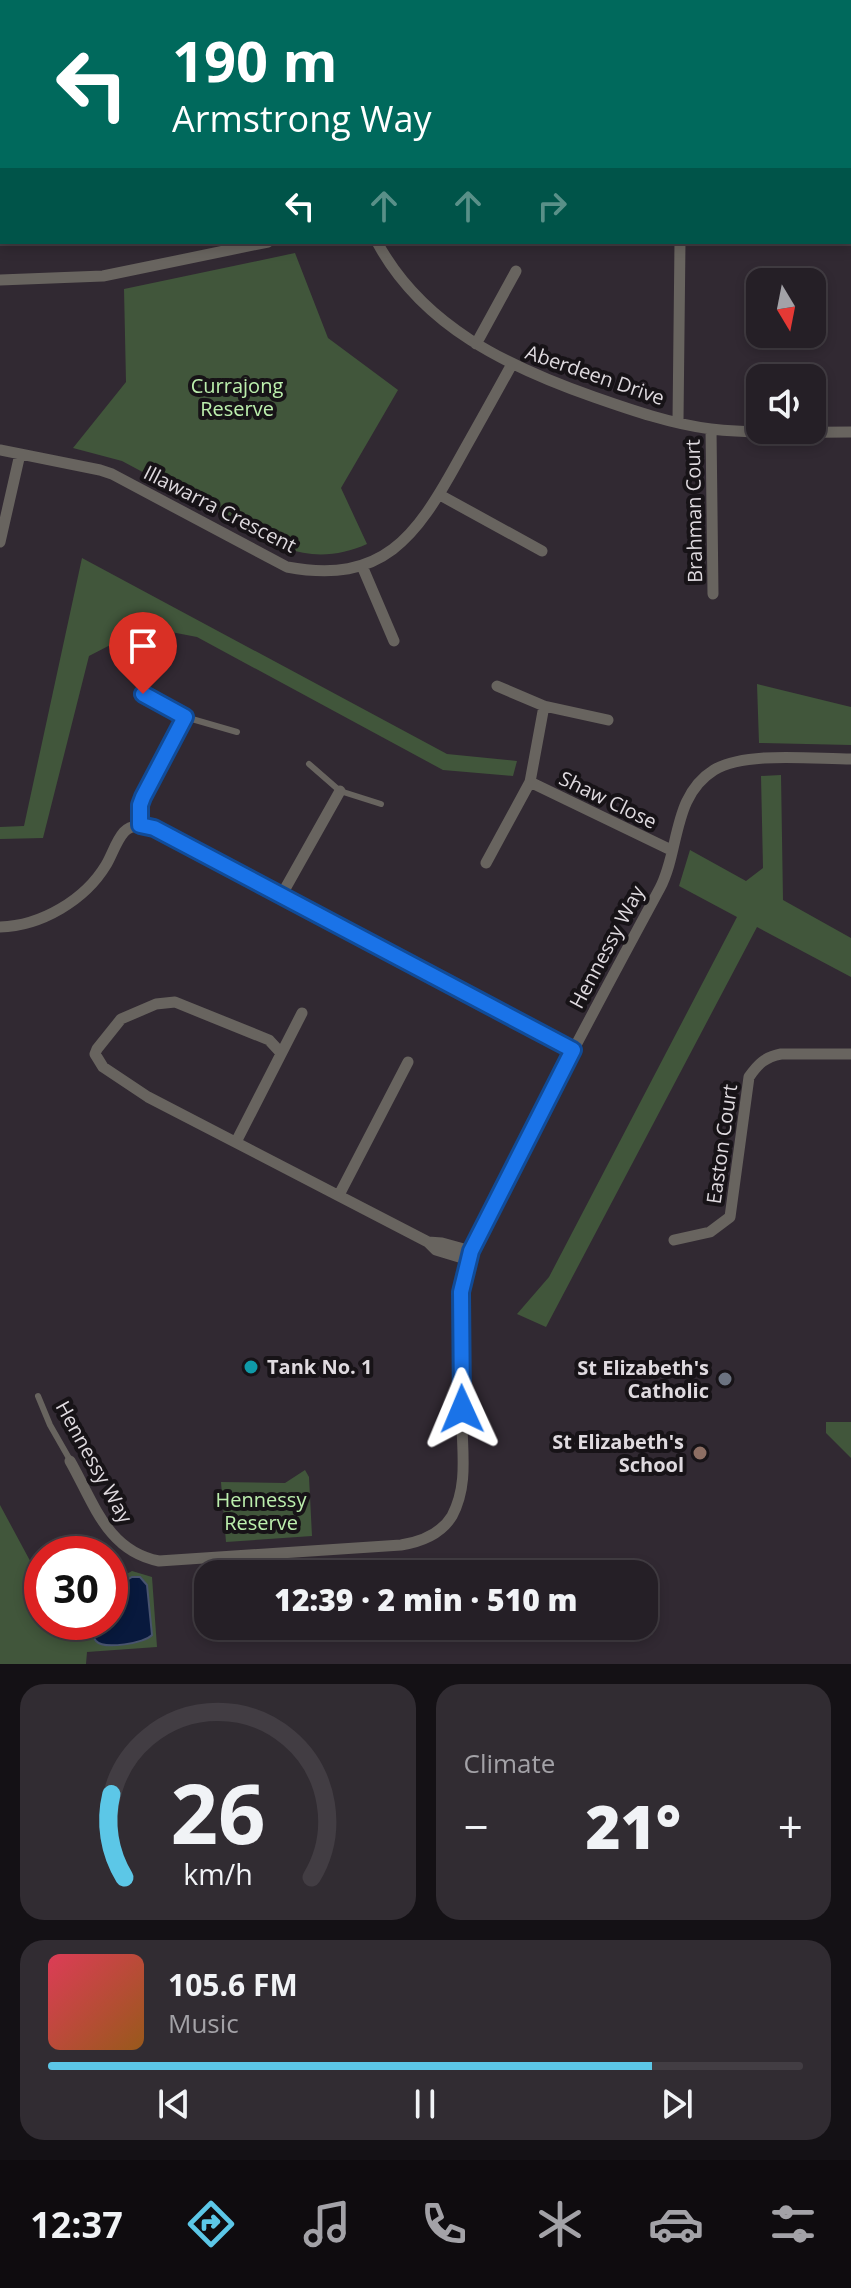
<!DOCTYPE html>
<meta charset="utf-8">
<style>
body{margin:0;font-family:"Open Sans",sans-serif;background:#312c32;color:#f1f3f6;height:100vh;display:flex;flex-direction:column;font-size:30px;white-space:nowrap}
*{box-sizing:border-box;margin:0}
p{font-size:26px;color:#a3a2a7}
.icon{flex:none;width:44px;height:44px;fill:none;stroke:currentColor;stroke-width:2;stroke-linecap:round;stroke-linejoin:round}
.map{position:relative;height:1664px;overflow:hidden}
.details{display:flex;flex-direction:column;gap:20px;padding:20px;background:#141115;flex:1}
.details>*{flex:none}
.top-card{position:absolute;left:0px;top:0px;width:852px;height:244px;box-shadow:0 4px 12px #0003,0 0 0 2px #423d43;background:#00695c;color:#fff;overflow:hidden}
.needle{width:52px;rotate:170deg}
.fabs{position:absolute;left:746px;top:268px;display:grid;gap:16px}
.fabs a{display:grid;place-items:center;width:80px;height:80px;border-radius:16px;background:#251f26;box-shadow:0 4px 12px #0003,0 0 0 2px #423d43;font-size:40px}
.speed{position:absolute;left:24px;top:1536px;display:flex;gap:16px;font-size:40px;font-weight:700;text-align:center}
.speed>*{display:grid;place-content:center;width:104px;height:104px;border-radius:50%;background:#251f26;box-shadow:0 4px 12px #0003,0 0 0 2px #423d43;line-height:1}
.speed .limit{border:12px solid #d22;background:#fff;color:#111}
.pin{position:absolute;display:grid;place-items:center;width:68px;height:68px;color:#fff;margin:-82px -34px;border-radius:50% 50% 50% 0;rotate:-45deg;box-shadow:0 0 8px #0007}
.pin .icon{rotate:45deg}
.me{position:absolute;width:88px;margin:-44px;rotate:359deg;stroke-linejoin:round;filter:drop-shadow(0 0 6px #0008)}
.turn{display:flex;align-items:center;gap:28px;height:168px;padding:0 40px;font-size:36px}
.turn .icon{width:104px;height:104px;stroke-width:2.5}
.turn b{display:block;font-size:56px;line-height:68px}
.lanes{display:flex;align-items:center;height:76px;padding:0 40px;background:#0003;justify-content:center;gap:40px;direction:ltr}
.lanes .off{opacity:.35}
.big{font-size:60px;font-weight:800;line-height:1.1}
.details .widget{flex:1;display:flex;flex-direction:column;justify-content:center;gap:12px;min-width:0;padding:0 28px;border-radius:24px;background:#312c32}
.details .dial{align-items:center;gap:0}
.dial svg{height:208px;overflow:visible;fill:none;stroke:#423d43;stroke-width:7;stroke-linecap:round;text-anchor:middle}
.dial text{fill:#f1f3f6;stroke:none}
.song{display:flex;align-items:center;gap:24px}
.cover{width:96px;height:96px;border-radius:12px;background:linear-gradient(135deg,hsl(350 70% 55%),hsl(30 70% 35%))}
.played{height:8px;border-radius:4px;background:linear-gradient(90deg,#5cc7e7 80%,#423d43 80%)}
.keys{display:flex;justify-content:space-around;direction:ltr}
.heat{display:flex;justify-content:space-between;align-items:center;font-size:44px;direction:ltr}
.details .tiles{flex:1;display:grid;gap:20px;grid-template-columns:1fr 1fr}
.widget:last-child{grid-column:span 2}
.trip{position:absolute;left:194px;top:1560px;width:464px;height:80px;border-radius:24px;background:#251f26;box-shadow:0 4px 12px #0003,0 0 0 2px #423d43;font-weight:800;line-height:80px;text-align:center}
.tabs{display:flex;height:128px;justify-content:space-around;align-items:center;background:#0f0c0f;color:#a3a2a7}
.tabs .icon{width:56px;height:56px}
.tabs .selected{color:#5cc7e7}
.tabs b{font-size:36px;color:#f1f3f6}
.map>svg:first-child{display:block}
.green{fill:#41563b}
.water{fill:#08193d;stroke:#48536e;stroke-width:2}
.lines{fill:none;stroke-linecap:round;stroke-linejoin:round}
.lane{stroke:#68645f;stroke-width:6}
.street{stroke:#68645f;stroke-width:11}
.route-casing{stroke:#114b97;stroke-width:20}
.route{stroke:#1a73e8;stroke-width:14}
.culture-dot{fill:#0f9aa8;stroke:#171317;stroke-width:3}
.worship-dot{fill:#6b7280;stroke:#171317;stroke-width:3}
.education-dot{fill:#8d6e63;stroke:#171317;stroke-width:3}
.labels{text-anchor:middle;stroke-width:8;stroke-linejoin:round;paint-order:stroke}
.street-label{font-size:20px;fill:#dfdadf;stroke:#171317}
.park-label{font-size:20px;fill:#bcefad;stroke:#171317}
.poi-label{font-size:20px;font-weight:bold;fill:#dfdadf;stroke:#171317;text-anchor:end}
</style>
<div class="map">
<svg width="851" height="1664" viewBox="0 0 851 1664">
<rect width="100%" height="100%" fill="#312932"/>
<path class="green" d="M295,253L328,338L398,390L341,488L367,544C340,556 313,558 285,548L122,461L73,448L126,382L124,289Z
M82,558L447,754L517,761L513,776L443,770L197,637L145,627L89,656L43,838L0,839V827L24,826Z
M757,684L851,707V745L759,743Z
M781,775L783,900L851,938V977L757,927L546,1327L517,1314L549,1277L737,917L679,886L690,850L746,881L763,868L761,776Z
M826,1422H851V1458L826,1433Z
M305,1470L309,1477L312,1536L226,1542L221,1482L285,1483Z
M0,1505L42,1583V1622H110V1583L132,1571L152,1577L157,1647L87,1652L86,1664H0Z"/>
<path class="water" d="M132,1577H140L147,1585L152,1635C145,1643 104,1650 96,1641C92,1637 92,1628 92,1622H110V1590Z"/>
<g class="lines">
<path class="lane" d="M143,694L185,717L237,732
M309,764L340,791L381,804
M38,1396L50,1425L70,1460"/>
<path class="street" d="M24,0V2
M181,0V2
M341,0V2
M515,0V2
M694,0L695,2
M377,242C422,326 508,367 594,397C631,410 672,424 711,429C757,434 805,432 851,432
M0,280L103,276L268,242
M476,344L516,271
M678,421L680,242
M711,429L713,594
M0,450L100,470L112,474L287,567C383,585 416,537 458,461C476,429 494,397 512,364
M440,495L542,551
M0,542L20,454
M362,566L394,641
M497,686L544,706L608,720
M544,706L530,782L671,850
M140,825V805L143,797L185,717
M486,863L530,782
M281,896L340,791
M0,927C41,926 85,900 106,865C112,855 116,841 124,832C132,823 144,826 154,828L573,1050
M281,1053L269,1040L175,1002L156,1004L121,1019L97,1049L95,1054L103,1067L148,1097L428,1242L436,1250L469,1260
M236,1142L302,1013
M339,1195L408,1062
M674,1240L710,1232L730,1217L749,1077C758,1064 765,1057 781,1054H851
M428,1242L442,1243L471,1251
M70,1461C94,1503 107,1551 159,1561L401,1545C420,1542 441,1534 452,1516C467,1488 463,1458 462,1427C461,1384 456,1338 461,1294C467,1241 500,1192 524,1145C568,1059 614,973 660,888C680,850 672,796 714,770C746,751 813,759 851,759"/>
</g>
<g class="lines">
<defs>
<path id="route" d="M143,694L185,717L143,797L140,805V825L154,828L573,1050L471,1251L461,1292L462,1409"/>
</defs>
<use href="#route" class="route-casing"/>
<use href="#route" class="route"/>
</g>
<circle class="culture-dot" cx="251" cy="1367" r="8"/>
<circle class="worship-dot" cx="725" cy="1379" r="8"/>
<circle class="education-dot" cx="700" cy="1453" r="8"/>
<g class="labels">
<g class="street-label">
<text transform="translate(595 375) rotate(19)" y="7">Aberdeen Drive</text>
<text transform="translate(220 509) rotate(27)" y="7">Illawarra Crescent</text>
<text transform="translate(694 511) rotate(-91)" y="7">Brahman Court</text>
<text transform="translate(608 800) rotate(26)" y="7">Shaw Close</text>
<text transform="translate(607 947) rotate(-62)" y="7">Hennessy Way</text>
<text transform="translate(722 1144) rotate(-82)" y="7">Easton Court</text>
<text transform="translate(94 1462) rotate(61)" y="7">Hennessy Way</text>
</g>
<g class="park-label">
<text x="237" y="393">Currajong<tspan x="237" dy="23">Reserve</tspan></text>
<text x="261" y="1507">Hennessy<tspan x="261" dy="23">Reserve</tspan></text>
</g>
<g class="poi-label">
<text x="267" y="1374" text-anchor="start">Tank No. 1</text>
<text x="709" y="1375">St Elizabeth's<tspan x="709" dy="23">Catholic</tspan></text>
<text x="684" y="1449">St Elizabeth's<tspan x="684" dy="23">School</tspan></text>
</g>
</g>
</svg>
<div class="fabs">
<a><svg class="needle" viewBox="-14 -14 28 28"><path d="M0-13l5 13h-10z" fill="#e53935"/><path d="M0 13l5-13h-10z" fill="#a3a2a7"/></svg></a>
<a><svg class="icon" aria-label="sound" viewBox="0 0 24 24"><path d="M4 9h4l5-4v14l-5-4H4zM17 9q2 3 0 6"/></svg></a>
</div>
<div class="speed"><div class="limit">30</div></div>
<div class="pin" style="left:143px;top:694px;background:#d93025"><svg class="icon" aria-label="arrive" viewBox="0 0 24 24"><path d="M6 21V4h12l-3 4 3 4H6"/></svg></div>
<svg class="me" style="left:462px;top:1409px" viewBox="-20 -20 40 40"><path d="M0-17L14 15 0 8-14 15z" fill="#1a73e8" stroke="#fff" stroke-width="4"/></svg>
<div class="trip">12:39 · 2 min · 510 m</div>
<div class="top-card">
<div class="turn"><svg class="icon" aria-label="left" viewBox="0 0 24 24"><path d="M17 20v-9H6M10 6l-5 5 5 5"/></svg><div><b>190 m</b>Armstrong Way</div></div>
<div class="lanes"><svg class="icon" aria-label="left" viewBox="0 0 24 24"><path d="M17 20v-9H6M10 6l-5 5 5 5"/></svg><svg class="icon off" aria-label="ahead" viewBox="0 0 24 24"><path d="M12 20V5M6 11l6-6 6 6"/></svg><svg class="icon off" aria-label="ahead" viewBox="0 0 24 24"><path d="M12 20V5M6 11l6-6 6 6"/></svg><svg class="icon off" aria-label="right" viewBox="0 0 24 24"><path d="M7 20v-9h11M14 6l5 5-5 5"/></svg></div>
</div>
</div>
<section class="details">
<div class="tiles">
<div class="widget dial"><svg viewBox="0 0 100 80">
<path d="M14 69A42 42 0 1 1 86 69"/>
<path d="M14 69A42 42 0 0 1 9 37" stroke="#5cc7e7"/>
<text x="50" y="56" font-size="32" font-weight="700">26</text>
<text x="50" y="72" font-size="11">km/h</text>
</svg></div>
<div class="widget"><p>Climate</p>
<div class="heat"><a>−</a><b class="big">21°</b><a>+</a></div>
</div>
<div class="widget">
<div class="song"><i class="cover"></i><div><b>105.6 FM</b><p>Music</p></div></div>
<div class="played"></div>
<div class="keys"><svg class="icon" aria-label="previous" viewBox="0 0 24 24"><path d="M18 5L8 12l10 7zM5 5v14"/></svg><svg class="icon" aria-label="pause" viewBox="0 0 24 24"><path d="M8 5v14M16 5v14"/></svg><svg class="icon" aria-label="next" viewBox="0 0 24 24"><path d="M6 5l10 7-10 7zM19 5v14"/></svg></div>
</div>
</div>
</section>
<nav class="tabs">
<b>12:37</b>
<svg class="icon selected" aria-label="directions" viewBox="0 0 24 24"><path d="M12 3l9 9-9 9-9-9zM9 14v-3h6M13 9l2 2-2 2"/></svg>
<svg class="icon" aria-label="music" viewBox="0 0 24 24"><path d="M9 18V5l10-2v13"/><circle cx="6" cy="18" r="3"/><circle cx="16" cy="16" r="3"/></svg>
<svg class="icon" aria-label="phone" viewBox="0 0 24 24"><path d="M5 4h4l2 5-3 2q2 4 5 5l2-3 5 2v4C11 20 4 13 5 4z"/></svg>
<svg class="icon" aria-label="climate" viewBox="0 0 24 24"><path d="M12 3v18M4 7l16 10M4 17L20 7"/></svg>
<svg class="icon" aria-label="car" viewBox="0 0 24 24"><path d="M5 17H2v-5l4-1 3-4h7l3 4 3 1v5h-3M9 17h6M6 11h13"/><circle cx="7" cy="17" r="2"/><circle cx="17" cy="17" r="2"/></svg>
<svg class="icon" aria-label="filters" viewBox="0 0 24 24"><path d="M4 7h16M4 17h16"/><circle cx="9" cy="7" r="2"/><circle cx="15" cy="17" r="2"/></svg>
</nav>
